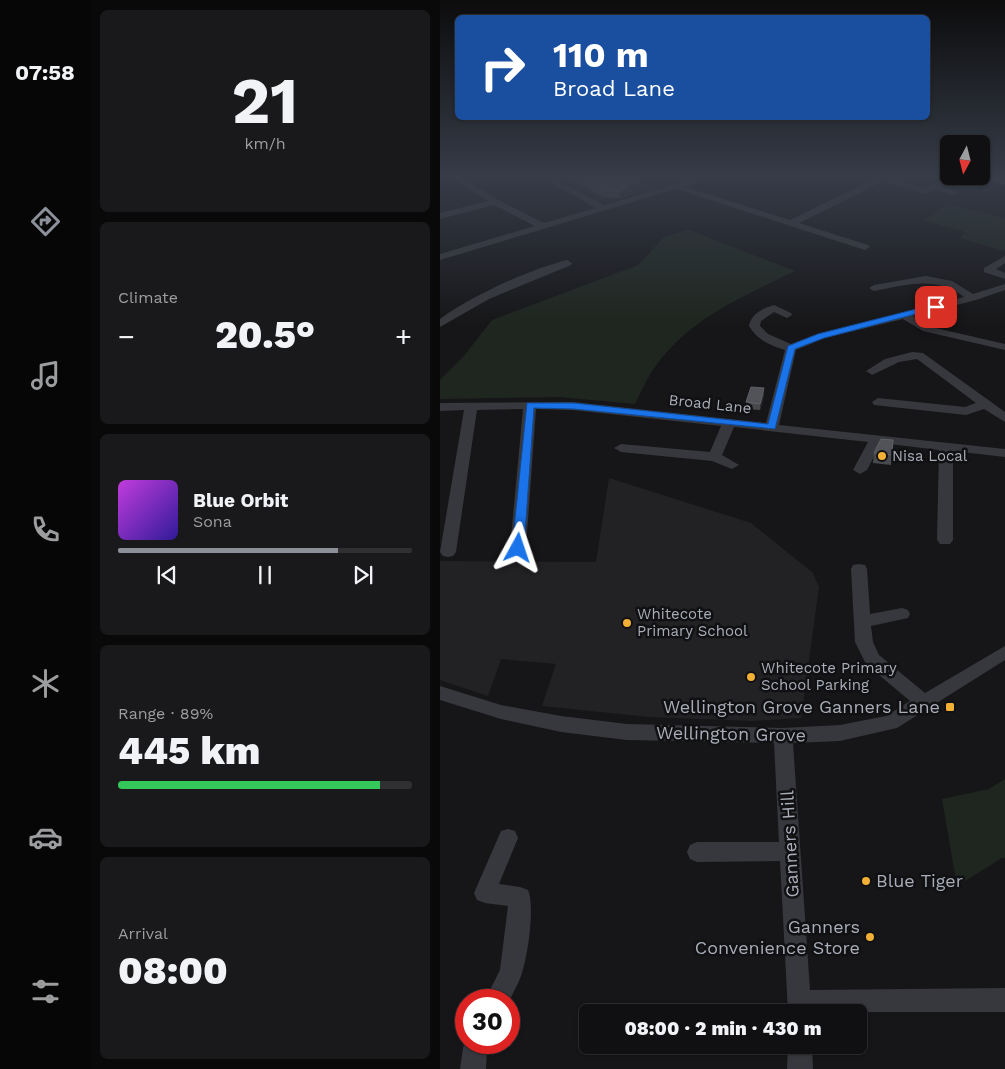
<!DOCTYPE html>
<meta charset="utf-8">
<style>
body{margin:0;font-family:"Work Sans",sans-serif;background:#19191b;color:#f1f3f6;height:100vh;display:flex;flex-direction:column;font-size:19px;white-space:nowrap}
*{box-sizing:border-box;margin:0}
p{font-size:16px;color:#9c9d9f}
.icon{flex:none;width:28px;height:28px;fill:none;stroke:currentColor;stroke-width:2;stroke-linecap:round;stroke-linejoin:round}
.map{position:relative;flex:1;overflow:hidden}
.drawer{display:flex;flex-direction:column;gap:10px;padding:10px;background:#09090a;width:350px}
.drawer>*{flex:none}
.top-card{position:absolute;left:15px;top:15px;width:475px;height:105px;border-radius:8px;box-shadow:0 1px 4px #0004,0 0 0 1px #303032;background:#1a4fa0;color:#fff;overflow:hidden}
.needle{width:32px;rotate:187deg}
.tools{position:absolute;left:500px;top:135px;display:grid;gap:10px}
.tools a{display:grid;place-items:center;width:50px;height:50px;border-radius:8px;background:#101012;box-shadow:0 1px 4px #0004,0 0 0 1px #303032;font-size:25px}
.speed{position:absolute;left:15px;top:989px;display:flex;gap:10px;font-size:25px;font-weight:700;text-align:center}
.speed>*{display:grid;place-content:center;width:65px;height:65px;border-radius:50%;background:#101012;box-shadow:0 1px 4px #0004,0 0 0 1px #303032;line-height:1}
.speed .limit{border:8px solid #d22;background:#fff;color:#111}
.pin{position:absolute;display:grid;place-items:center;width:42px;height:42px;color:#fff;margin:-21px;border-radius:10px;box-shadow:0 2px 8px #0006}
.me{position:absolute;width:55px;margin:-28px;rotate:5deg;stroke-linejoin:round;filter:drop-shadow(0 0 4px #0008)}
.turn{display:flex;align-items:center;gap:18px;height:105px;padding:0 15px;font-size:22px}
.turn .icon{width:65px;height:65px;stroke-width:2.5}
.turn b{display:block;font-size:35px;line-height:42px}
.big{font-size:38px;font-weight:800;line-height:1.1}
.drawer .card{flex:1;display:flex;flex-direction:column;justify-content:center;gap:8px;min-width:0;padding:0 18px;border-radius:8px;background:#19191b}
.drawer .dial{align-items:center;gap:0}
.dial b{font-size:65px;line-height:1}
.song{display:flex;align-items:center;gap:15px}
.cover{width:60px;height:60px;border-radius:8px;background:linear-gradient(135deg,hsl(290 70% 55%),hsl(250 70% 35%))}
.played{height:5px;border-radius:2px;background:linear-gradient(90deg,#8c9099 75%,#303032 75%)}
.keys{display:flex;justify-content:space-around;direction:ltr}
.heat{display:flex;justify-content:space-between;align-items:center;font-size:28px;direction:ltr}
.charge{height:8px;border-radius:4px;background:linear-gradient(90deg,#34c759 89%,#303032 0)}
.trip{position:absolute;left:139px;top:1004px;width:288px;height:50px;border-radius:8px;background:#101012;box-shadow:0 1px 4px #0004,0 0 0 1px #303032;font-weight:800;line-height:50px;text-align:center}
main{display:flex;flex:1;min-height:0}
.menu{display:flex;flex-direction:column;width:90px;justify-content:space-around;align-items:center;background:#060607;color:#9c9d9f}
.menu .icon{width:35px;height:35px}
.menu .on{color:#8c9099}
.menu b{font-size:22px;color:#f1f3f6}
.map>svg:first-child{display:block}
.built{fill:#222225}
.green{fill:#1e261f}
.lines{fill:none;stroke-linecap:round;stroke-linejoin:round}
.minor{fill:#37383d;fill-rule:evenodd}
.major{fill:#53555c;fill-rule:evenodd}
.wall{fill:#47494d}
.shaded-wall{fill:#2f3033}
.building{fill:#525359;stroke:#5f6168}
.route{fill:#1a73e8;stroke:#114b97}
.poi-dot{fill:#f2b134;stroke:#111113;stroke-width:2}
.labels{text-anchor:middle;stroke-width:5;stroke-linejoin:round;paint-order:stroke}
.street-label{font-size:15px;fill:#a8adb8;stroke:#111113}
.poi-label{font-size:15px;fill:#a8adb8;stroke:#111113;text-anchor:start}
.near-poi-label{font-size:18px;fill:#a8adb8;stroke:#111113;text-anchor:end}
.near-street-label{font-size:18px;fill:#a8adb8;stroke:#111113}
</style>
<main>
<nav class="menu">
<b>07:58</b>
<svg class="icon on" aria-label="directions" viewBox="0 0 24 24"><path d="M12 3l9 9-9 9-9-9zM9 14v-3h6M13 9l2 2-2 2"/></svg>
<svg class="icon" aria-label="music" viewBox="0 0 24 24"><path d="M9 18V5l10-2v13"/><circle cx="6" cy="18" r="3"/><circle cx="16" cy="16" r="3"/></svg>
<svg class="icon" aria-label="phone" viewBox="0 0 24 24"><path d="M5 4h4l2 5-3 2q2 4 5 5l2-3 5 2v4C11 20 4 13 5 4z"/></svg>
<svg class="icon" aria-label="climate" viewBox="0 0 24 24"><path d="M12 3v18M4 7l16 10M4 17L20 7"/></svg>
<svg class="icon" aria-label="car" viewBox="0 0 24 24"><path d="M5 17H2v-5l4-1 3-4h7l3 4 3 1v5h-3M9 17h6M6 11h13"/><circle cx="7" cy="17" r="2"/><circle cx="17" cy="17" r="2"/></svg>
<svg class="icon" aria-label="filters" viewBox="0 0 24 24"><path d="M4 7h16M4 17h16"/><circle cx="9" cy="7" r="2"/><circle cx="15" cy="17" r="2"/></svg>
</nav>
<section class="drawer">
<div class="card dial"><b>21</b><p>km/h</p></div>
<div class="card"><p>Climate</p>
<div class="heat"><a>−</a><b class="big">20.5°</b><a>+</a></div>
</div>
<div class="card">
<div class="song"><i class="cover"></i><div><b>Blue Orbit</b><p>Sona</p></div></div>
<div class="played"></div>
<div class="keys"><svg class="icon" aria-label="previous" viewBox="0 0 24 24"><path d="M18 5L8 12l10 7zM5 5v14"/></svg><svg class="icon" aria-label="pause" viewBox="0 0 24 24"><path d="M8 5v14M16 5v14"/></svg><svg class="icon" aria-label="next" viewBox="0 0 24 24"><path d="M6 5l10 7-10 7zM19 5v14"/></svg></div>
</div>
<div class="card"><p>Range · 89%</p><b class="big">445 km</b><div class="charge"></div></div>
<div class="card"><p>Arrival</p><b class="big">08:00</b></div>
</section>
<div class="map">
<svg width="565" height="1069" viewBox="0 0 565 1069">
<rect width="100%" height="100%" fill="#161618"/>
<path class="built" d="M115,176H260L169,202L160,201Z
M169,478L311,523L373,573L379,587L361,718L313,721L209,717L102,706L116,664L61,659L48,696L0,680V561L156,562Z"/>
<path class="green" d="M508,204L565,218V251L520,238L525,232L484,220Z
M249,230L355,271C302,297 250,318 215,367C207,378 201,392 195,404L119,397L0,399V380L23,357L52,320L198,265L224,237Z
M565,779V858H562L517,886L502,799L549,789Z"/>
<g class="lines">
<path class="minor" d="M9,176H19L58,200L104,223L156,208L99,176H110L164,205L262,176H276L245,187L350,220L440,176H452L451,178L484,188L507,177L511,180L502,186L518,192L514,195L495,189L485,194L444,181L359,223L428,245L430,247L425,250L236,189L0,260V254L95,226L54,205L0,219V213L48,201Z
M565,256V263L556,269L565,273V279L544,272V268Z
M127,260L132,263L131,265L49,299L0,327V319C33,295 88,270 127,260Z
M486,276L512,281L533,294L565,284V290L536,300L473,316L491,327L565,344V350L483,331L463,319L385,338L356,350L339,425L565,449V457L513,451V540L510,544H500L497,540L499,450L441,443L427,470L420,474L413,470L428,442L294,427L282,455L299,465L292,469L272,461L181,452L174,448L181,444L270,452L281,426L133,410L96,409L86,548L83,552H73L70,548L83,409L37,410L16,552L13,556L8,557L3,556L0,552L24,410L0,411V403L133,402L326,423L345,350C330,345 317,340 309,326C311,314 323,308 334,305L351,313L352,315L347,318L334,312L321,321L320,326L328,334L351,344L377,334L524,297C496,275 466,285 434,291L429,288L434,285Z
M472,352L483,353L565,412V422L544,409L526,415L434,405L432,402L438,398L525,407L536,403L477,359L459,362L432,375L426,371L445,359Z
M419,564L425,565L427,569L430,614L462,608L468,610L470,614L468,618L431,626L433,642L439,655L485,693L565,646V660L457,728L400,741L353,743L370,990L565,988V1012H348L340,861L257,862L250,859L247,852L250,845L257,842H339L334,743L187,740L121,732L61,719L0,700V686L61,705L121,716L187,724L343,728L400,725L446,716L470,701L426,664L415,642L411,569L413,565Z
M68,829L75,831L78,838L59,884L80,887L88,890C95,906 88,955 82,973C79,983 73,992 69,1002V1000H45L60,970L68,906L45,903L37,900L34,893L61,831Z
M26,1039V1042H50L47,1049L46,1069H20L23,1048Z
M348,1045H372L373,1069H347Z"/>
<path class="major" d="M536,176H555L565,179V185Z"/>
</g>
<path class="wall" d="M124,176H163L167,178L203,188L189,192V196L180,198L163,197Z
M324,395L320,410L306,409V402Z
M434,453L452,455L451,465L433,463Z"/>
<path class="shaded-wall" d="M203,180V188L189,192V196L180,198L179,191L184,186Z
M324,388V395L320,410V404Z"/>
<path class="building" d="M137,176H163L167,178L174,176H195L203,180L184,186L188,188L179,191L163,190Z
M311,387L324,388L320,404L306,402Z
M441,439L453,440L452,455L434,453Z"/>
<linearGradient id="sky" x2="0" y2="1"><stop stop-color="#0c0c0d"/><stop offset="0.54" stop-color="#363c48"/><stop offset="1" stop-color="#363c48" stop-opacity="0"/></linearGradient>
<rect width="565" height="326" fill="url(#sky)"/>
<path class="route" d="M496,304L499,305V308L384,338L355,349L335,429L134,409L94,408L84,548L78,551L72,548L87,403H134L328,424L348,346L378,334Z"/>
<g class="poi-dot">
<circle cx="442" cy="456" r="5"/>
<circle cx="187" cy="623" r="5"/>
<circle cx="311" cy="677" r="5"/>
<rect x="505" y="702" width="10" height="10" rx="2.5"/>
<circle cx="426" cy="881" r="5"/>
<circle cx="430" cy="937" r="5"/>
</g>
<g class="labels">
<g class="street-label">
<text transform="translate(270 404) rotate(6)" y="5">Broad Lane</text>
</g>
<g class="poi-label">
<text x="452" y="461">Nisa Local</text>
<text x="197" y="619">Whitecote<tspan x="197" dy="17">Primary School</tspan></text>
<text x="321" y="673">Whitecote Primary<tspan x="321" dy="17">School Parking</tspan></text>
</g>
<g class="near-poi-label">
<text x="500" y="713">Wellington Grove Ganners Lane</text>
<text x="436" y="887" text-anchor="start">Blue Tiger</text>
<text x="420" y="933">Ganners<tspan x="420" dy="21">Convenience Store</tspan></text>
</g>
<g class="near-street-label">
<text transform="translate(291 734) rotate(1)" y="6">Wellington Grove</text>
<text transform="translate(350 844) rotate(-93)" y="6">Ganners Hill</text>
</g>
</g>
</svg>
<div class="tools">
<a><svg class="needle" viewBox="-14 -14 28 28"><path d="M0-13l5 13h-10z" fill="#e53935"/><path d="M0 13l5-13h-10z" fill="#9c9d9f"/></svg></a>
</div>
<div class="speed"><div class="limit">30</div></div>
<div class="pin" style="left:496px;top:307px;background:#d93025"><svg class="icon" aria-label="arrive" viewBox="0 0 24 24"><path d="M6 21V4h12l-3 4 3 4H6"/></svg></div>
<svg class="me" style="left:78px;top:548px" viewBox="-20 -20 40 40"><path d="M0-17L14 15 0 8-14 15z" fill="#1a73e8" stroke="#fff" stroke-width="4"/></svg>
<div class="trip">08:00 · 2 min · 430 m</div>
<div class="top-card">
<div class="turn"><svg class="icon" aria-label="right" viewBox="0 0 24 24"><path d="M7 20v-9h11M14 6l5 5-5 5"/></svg><div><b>110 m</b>Broad Lane</div></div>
</div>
</div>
</main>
